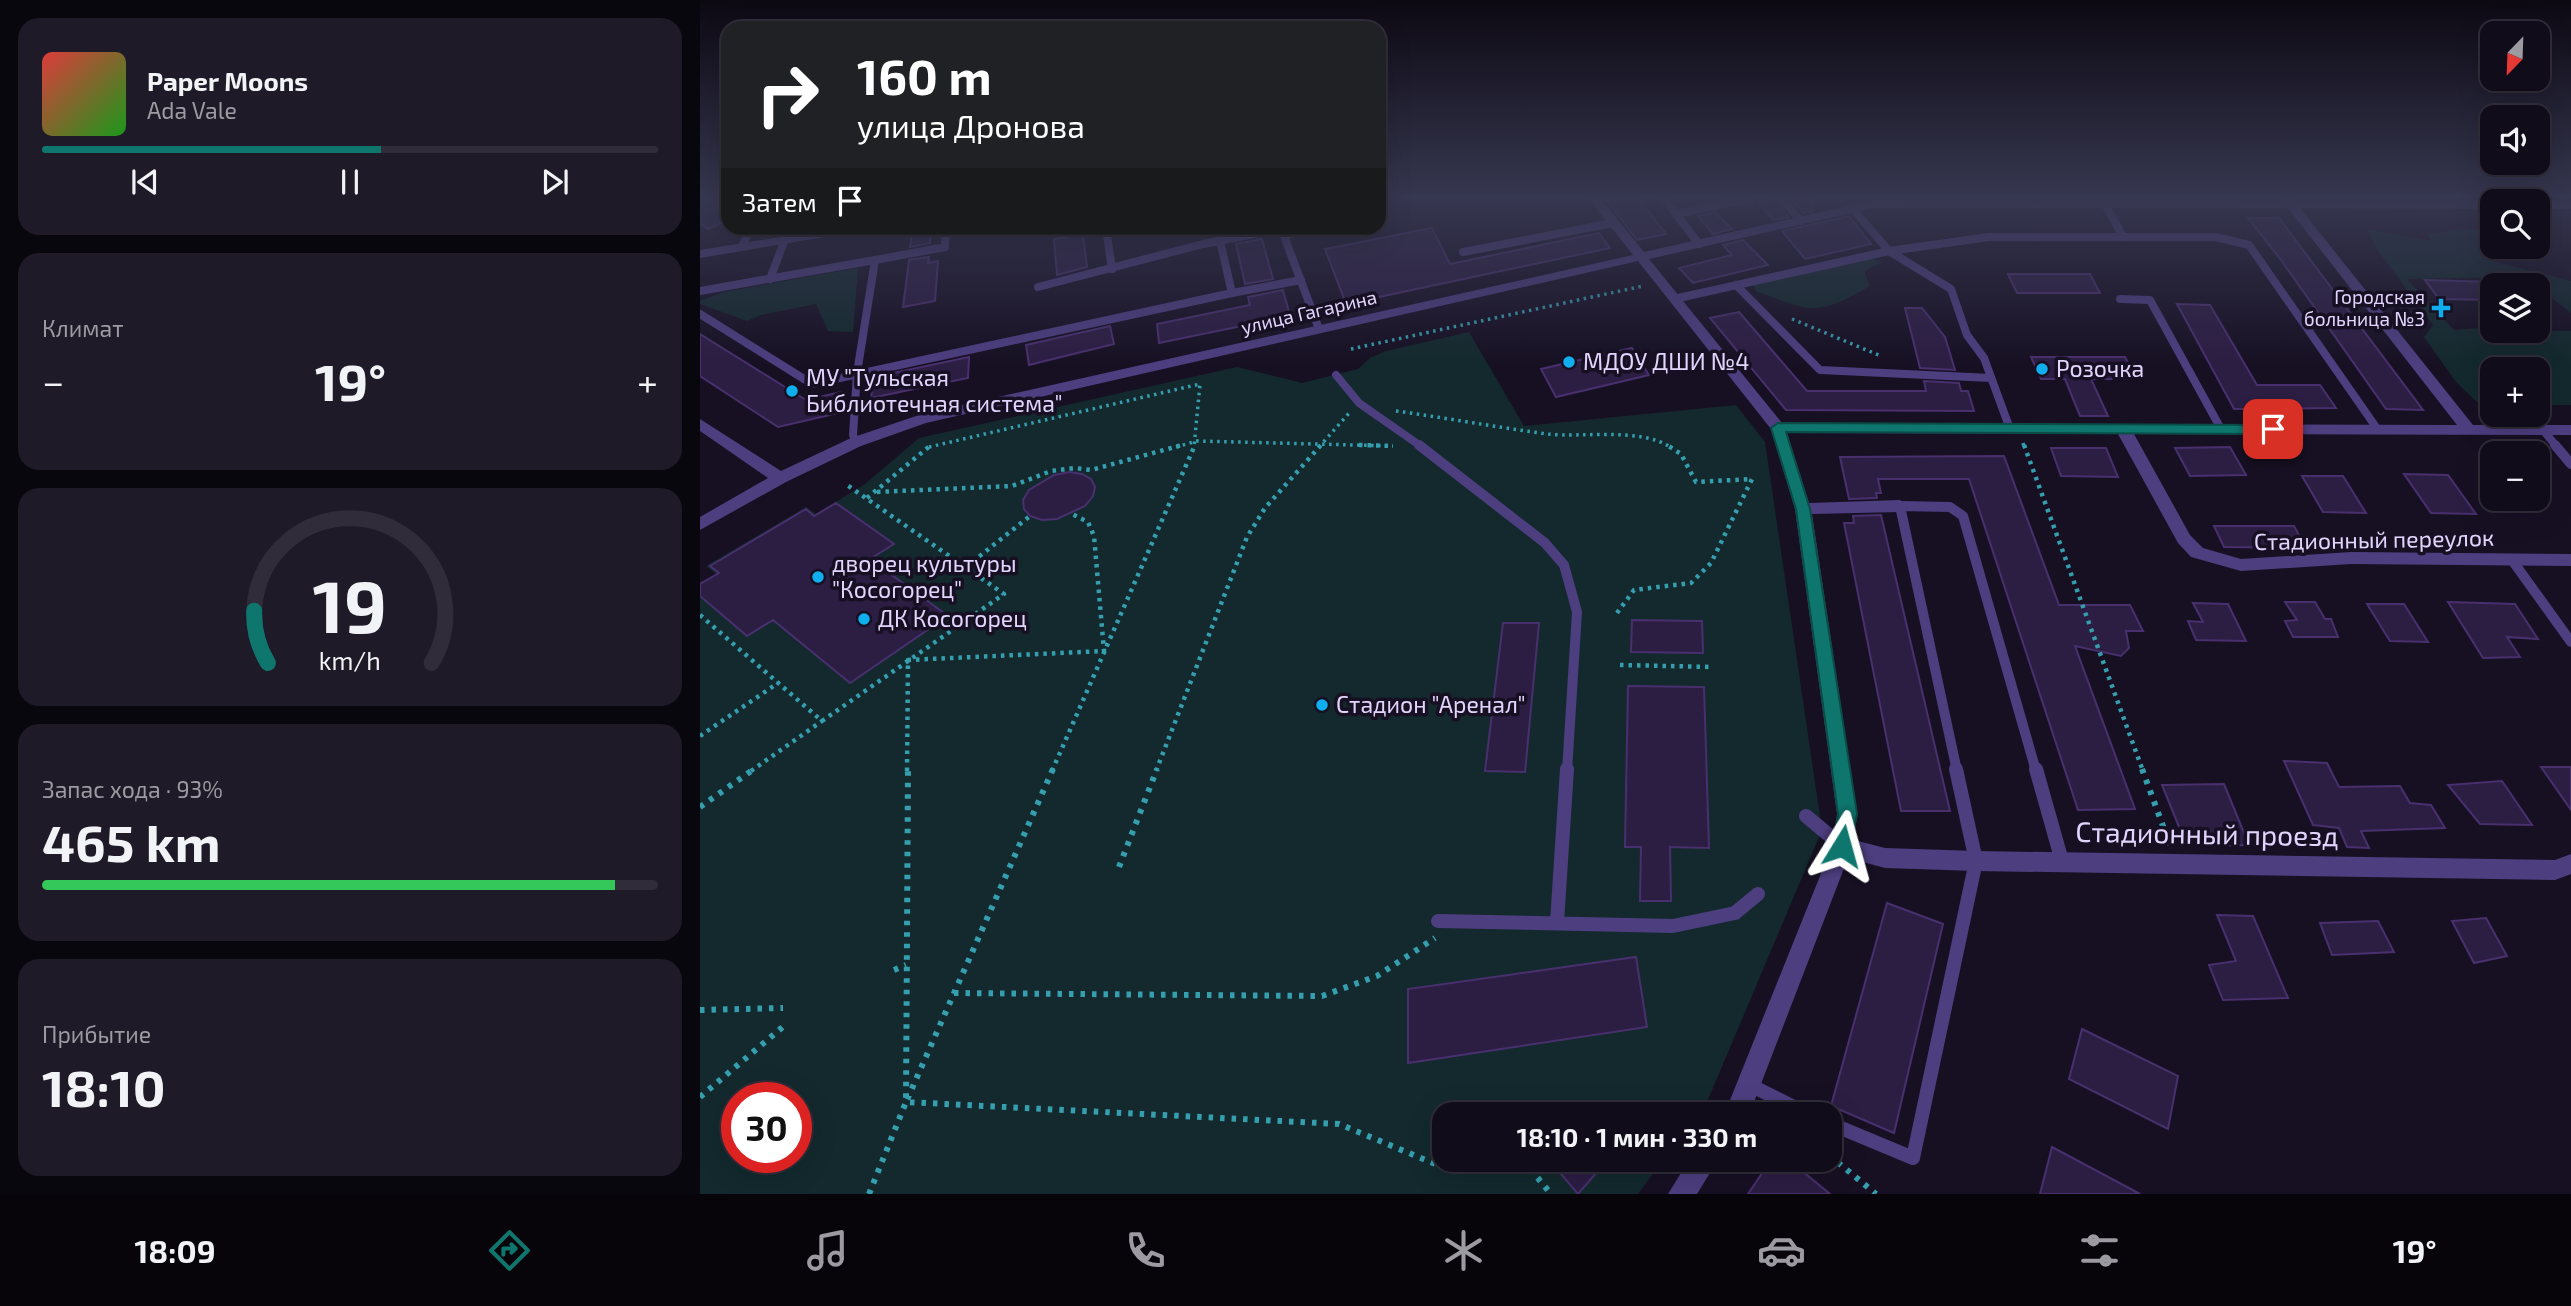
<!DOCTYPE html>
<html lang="ru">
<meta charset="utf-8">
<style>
body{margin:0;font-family:"Exo 2",sans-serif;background:#1e1a27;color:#f1f3f6;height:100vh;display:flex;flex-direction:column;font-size:26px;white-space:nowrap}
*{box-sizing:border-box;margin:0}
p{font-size:23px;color:#9c9ba2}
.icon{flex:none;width:38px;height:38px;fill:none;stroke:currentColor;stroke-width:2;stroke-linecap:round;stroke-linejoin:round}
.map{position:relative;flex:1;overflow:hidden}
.drawer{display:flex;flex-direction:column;gap:18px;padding:18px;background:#09070e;width:700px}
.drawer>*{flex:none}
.banner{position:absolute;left:21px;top:21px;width:665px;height:214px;border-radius:21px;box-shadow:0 7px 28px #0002,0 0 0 2px #302c39;background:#202124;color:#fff;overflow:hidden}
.needle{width:46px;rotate:203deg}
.fabs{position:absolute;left:1780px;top:21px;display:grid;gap:14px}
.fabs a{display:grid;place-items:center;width:70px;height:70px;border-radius:14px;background:#110c1a;box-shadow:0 7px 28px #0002,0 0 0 2px #302c39;font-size:35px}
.speed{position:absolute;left:21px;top:1082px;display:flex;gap:14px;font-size:35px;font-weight:700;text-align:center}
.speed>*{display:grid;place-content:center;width:91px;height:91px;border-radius:50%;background:#110c1a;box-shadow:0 7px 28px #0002,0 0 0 2px #302c39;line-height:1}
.speed .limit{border:10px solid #d22;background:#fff;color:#111}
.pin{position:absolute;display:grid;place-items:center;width:60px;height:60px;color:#fff;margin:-30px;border-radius:14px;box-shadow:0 4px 10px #0006}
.me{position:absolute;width:77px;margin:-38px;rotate:8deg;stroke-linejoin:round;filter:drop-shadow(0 0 5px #0008)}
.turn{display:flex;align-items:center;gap:24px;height:147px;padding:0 21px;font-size:32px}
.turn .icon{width:91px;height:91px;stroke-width:2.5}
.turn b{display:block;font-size:49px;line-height:60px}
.then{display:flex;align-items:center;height:66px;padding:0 21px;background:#0003;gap:14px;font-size:26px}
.big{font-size:52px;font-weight:700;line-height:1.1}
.drawer .widget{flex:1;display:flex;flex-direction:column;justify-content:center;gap:10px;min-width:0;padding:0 24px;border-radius:21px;background:#1e1a27}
.drawer .dial{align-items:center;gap:0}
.dial svg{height:182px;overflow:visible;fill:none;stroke:#302c39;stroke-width:7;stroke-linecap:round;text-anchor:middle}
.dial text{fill:#f1f3f6;stroke:none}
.song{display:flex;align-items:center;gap:21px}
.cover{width:84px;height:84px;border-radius:10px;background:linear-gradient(135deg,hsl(0 70% 55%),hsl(120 70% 35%))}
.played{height:7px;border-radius:4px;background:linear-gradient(90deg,#0f766e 55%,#302c39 55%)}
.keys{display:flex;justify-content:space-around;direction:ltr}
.heat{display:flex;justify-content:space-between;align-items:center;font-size:38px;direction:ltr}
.charge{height:10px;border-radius:5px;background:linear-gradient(90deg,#34c759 93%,#302c39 0)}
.trip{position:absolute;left:732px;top:1102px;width:410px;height:70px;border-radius:21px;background:#110c1a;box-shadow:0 7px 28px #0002,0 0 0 2px #302c39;font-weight:700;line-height:70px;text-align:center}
.tab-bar{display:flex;height:112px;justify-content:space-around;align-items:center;background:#07050a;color:#9c9ba2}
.tab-bar .icon{width:49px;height:49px}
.tab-bar .active{color:#0f766e}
.tab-bar b{font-size:32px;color:#f1f3f6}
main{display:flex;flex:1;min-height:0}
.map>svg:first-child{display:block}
.green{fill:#13292d;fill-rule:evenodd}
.building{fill:#2c1d43;stroke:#48306e;stroke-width:2}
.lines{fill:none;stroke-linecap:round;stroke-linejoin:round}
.path-far2{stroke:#369faf;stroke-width:3.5;stroke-dasharray:2.5 4.5;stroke-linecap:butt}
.path-far1{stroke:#369faf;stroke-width:4.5;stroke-dasharray:3.5 5;stroke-linecap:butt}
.path{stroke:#369faf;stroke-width:6;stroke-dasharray:4.5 7;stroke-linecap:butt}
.service-far2{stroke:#4d3e80;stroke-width:8}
.service-far1{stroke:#4d3e80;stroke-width:10}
.service{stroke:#4d3e80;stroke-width:14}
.minor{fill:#4d3e80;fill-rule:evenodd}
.tertiary{fill:#4d3e80;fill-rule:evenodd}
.route{fill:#0f766e;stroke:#0a4d48;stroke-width:2}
.poi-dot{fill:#0eaeef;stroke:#171023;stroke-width:2.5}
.labels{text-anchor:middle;stroke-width:7;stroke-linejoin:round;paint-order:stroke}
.far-poi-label{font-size:19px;fill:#e1d5fd;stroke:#171023;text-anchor:end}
.far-street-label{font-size:19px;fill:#e1d5fd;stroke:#171023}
.poi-label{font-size:23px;fill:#e1d5fd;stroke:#171023;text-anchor:start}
.street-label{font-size:23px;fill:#e1d5fd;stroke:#171023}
.near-street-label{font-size:28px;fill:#e1d5fd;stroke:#171023}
</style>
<main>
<section class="drawer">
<div class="widget">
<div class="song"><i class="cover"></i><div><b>Paper Moons</b><p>Ada Vale</p></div></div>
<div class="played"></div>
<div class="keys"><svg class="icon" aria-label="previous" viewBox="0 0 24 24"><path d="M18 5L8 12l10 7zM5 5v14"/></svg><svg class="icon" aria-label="pause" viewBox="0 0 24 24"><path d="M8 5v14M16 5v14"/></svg><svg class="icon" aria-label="next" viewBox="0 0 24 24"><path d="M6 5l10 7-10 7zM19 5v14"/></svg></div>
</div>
<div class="widget"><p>Климат</p>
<div class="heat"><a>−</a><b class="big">19°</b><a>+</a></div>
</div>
<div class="widget dial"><svg viewBox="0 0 100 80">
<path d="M14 69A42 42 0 1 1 86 69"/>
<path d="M14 69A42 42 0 0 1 8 46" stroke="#0f766e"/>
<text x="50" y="56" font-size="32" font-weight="700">19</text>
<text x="50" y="72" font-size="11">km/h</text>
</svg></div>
<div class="widget"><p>Запас хода · 93%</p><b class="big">465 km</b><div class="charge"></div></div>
<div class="widget"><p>Прибытие</p><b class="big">18:10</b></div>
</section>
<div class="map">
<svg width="1871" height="1194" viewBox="0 0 1871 1194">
<rect width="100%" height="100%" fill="#171023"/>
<path class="green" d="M1667,229L1730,241L1728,234L1760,229L1788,230L1792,243L1786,254L1796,262L1871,281V313L1832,282L1809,277L1707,279L1754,330L1792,327V331H1871V405H1838V369H1792V405H1780L1756,382L1724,337L1733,325L1677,249Z
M1172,258L1182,262L1164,271L1170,286C1149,298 1123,314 1098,306C1084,302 1071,296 1057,292L1052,284Z
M158,268L153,332L128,331L116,304L61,315L47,321L0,304V301L23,292Z
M769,332L824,426L1036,405L1065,442L1122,830L1007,1102L997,1115H744V1160H963L938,1194H0V584L16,574L6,566L106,507L116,514L165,484L219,438L537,367L602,383L658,369L670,358L686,351ZM37,1097H96V1157H37Z"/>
<path class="building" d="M0,198H8L28,209V220L8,229L0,224Z
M905,198H938L966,234L937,240Z
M1090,198H1112L1114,211L1103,213Z
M1075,199L1076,202L1089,217L1073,220L1058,202Z
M1015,212L1032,229L1013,234L998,216Z
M1149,216L1171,244L1105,259L1082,231Z
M1548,218H1579L1723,410L1686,409L1581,260Z
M732,228L750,264L899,233L910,248L646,304L625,249Z
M231,230L230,243L210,247L212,233Z
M383,234L387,267L357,275L354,239Z
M562,239L573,279L545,284L536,244Z
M1043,240L1068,265L993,283L979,268L1032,255L1023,245Z
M229,257L228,263L238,261L235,301L203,307L209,260Z
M1308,274H1390L1400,293H1317Z
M1725,280L1792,282V300L1739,299Z
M583,290L590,316L459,343L457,324L550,305L548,297Z
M1477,304L1510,305L1557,385H1620L1636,408L1534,409Z
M1205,308H1222L1245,337L1255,370L1220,368Z
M1039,312L1107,391H1226L1224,381L1259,383L1261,391H1268L1274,411L1086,410L1010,318Z
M410,326L414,344L329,365L326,345Z
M0,334L106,400L141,392L139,413L78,427L0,376Z
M932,348L949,375L856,397L841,369Z
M269,357L268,378L171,398L174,377Z
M1331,357H1425L1437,379H1391L1408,416H1380L1365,379H1341Z
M1530,447L1546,475L1490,476L1475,448Z
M1351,448H1406L1418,477L1361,476Z
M1304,456L1359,605H1430L1443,631H1426L1429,648L1421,656L1375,646L1435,809L1378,810L1269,479H1178L1181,493H1176L1177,498L1149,499L1140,457Z
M369,472L382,474L391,479L395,487L393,496L385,506L357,519L342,520L330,516L324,509L323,500L329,490L354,475Z
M1704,474L1748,475L1776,514L1731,513Z
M1602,476H1643L1666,513L1623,512Z
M136,503L194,544L170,559L248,616L150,683L73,620L47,636L0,596V584L19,573L10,566L106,509L114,516Z
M1181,515L1250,811H1201L1144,523H1154L1153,516Z
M1514,526H1594L1606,548L1524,547Z
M1585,602H1615L1625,619H1631L1638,637H1593L1585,621L1597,620Z
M1748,602L1815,604L1838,639L1807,637L1820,657L1783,658Z
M1493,603L1528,604L1546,641L1496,640L1488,621L1503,622Z
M1667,604H1704L1728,642L1690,641Z
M932,620L1002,621L1003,653L931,652Z
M803,623H839L825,772L785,771Z
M928,686L1004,687L1009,848L970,847L971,901H940L941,847H925Z
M1584,761L1627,763L1639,787L1700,786L1710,803L1731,805L1745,828L1661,831L1669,848L1647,847L1639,828L1613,825Z
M1841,767H1871V810Z
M1802,781L1832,825L1780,824L1748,785Z
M1524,784L1549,845L1510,846L1479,827L1462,785Z
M1187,903L1243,924L1194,1133L1131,1106Z
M1517,915L1553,916L1588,998L1523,1000L1509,965L1536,961Z
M1786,918L1807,956L1774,963L1752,921Z
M1678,921L1694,952L1632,955L1620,923Z
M936,957L947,1027L708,1063V989Z
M1382,1029L1478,1076L1468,1129L1369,1079Z
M1352,1147L1440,1194H1340Z
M849,1160H889L898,1171L878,1194Z
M1071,1160H1089L1130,1194H1048Z"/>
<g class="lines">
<path class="path-far2" d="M350,228H356
M1092,319L1181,356
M651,349L943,286
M696,411C746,418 796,427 847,434C882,438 939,427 970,447
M1323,443L1324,447
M229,447L500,384L494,447
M476,447L497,441L693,446
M619,447L650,412"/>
<path class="path-far1" d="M659,445L693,446
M1324,445L1443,771
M177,492L312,486L351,471L375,468L391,470L482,445
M167,498L231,445
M266,567L330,516
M917,613L934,590L991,583L1011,563L1052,479L996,482L981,454L967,445
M0,615L122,721L304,594L147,485
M920,665L1013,667
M0,736L78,683
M51,771L122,721
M207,771L208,660L404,651L394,536L388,522L372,514
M352,771L495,445
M456,771L547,537L565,508L621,445"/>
<path class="path" d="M353,769L206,1102L639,1124L745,1168L758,1160
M1442,769L1470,845
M0,807L54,769
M419,867L457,769
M194,970L206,965
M254,993L622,996L677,976L735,938
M0,1010L83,1008
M0,1097L85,1025
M1129,1155L1176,1194
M823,1160L851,1194
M169,1194L206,1102L208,769"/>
<path class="service-far2" d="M964,198L999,244
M1081,198L1101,221
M1405,204L1423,237
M1153,209L1189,251L1251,289L1267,335L1284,358L1310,429
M976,214L1051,198
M406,228L412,269
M581,228L619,329
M584,235L622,228
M520,241L532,293L601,280
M42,247L50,228
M763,252L913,223
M175,260L245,247L246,228
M70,279L85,239
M1036,285L1120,370L1291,378
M338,287L503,244L581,229
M0,291L175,260L157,373L153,435L156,442
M974,299L1189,251L1289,237H1516L1549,245L1678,430
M1420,299L1450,300L1521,429
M0,314L112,384L532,293
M636,375L659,403L722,447
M1843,430L1857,447"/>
<path class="service-far1" d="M719,445L845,543L864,565L877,612L867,771
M1855,445L1871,464
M1812,560L1871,642
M1257,771L1200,506L1250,507L1263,516L1336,771"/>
<path class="service" d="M1336,769L1362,861
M1106,816L1142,846
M738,921L973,926L1035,913L1058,894
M857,922L867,769
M1048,1084L1110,1115
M1129,1123L1213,1158L1276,861L1256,769"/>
<path class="minor" d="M888,198H900L944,252L1174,200L1583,201L1582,198H1592L1595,201H1792V209L1600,208L1773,425H1871V435L1434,434L1490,535L1503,548L1541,559L1651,552L1871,554V566L1651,564L1541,571L1491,557L1478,543L1418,434L1087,433L1109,503L1200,500L1208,506L1200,512L1112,514L1157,814L1154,840L1185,848L1276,851L1855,860L1871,854V874L1855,880L1276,871L1185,868L1148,858L1049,1115H1024L1124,866L1131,847L1137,814L1095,509L1071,429L938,261L226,423L161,446L86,482L0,530V517L68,478L0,431V419L81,471L151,438L222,414L933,255ZM1174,208H1588L1757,425L1082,423L949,259Z
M1838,201H1871V209H1838Z
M989,1160H1018L997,1194H968Z"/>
<path class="tertiary" d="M135,228H160L154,232L0,258V250Z"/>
</g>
<linearGradient id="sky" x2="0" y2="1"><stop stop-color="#0d0913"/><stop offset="0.54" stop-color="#363750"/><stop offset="1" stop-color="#363750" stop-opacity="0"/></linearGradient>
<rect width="1871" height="365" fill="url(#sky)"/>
<path class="route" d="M1078,423L1573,425L1580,429L1573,434L1086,432L1110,509L1157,814L1149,853L1142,855L1135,853L1132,846L1138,814L1096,509L1071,428Z"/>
<g class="poi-dot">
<path d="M1737.5 297.5h7v7h7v7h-7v7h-7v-7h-7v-7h7z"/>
<circle cx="869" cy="362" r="7"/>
<circle cx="1342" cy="369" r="7"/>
<circle cx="92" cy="391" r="7"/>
<circle cx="118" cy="577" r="7"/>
<circle cx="164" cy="619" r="7"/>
<circle cx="622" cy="705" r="7"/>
</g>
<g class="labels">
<g class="far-poi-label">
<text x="1725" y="304">Городская<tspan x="1725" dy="22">больница №3</tspan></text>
</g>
<g class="far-street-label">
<text transform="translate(609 312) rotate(-13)" y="7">улица Гагарина</text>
</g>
<g class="poi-label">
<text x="883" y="370">МДОУ ДШИ №4</text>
<text x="1356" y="377">Розочка</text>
<text x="106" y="386">МУ "Тульская<tspan x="106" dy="26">Библиотечная система"</tspan></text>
<text x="132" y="572">дворец культуры<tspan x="132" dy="26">"Косогорец"</tspan></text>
<text x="178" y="627">ДК Косогорец</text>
<text x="636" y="713">Стадион "Аренал"</text>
</g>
<g class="street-label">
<text transform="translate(1674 540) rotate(-1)" y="8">Стадионный переулок</text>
</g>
<g class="near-street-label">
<text transform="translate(1507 834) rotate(1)" y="10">Стадионный проезд</text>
</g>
</g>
</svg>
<div class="fabs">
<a><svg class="needle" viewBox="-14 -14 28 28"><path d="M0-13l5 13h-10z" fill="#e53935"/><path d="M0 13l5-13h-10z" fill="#9c9ba2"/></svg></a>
<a><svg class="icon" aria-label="sound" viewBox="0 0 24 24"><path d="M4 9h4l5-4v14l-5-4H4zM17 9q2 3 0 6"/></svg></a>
<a><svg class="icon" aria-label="search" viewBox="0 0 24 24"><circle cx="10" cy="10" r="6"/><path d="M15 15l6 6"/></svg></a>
<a><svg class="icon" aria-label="layers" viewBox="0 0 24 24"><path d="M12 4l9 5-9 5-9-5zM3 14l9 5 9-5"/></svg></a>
<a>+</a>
<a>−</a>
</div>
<div class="speed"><div class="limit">30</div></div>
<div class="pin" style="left:1573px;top:429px;background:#d93025"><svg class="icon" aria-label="arrive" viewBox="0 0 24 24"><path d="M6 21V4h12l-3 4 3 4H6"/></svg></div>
<svg class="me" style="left:1142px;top:846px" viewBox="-20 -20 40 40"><path d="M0-17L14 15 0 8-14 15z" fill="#0f766e" stroke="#fff" stroke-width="4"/></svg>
<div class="trip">18:10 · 1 мин · 330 m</div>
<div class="banner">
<div class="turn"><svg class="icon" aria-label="right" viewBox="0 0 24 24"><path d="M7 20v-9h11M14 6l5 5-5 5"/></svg><div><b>160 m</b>улица Дронова</div></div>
<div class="then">Затем<svg class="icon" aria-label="arrive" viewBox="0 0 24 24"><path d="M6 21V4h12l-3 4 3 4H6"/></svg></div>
</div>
</div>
</main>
<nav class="tab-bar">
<b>18:09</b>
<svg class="icon active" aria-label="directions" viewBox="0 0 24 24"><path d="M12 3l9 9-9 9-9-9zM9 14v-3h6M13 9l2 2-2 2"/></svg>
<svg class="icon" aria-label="music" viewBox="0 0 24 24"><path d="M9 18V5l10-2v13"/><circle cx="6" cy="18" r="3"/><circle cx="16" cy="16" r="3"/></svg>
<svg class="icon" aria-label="phone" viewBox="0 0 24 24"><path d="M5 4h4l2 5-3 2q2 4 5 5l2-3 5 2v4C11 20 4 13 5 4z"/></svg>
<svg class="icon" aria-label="climate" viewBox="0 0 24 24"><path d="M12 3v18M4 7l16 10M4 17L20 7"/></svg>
<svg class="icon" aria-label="car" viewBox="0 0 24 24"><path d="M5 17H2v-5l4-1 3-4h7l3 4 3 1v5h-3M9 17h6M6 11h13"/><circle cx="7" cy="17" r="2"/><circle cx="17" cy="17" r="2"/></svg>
<svg class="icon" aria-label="filters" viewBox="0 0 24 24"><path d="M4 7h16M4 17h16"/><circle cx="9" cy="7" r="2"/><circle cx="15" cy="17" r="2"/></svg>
<b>19°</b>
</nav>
